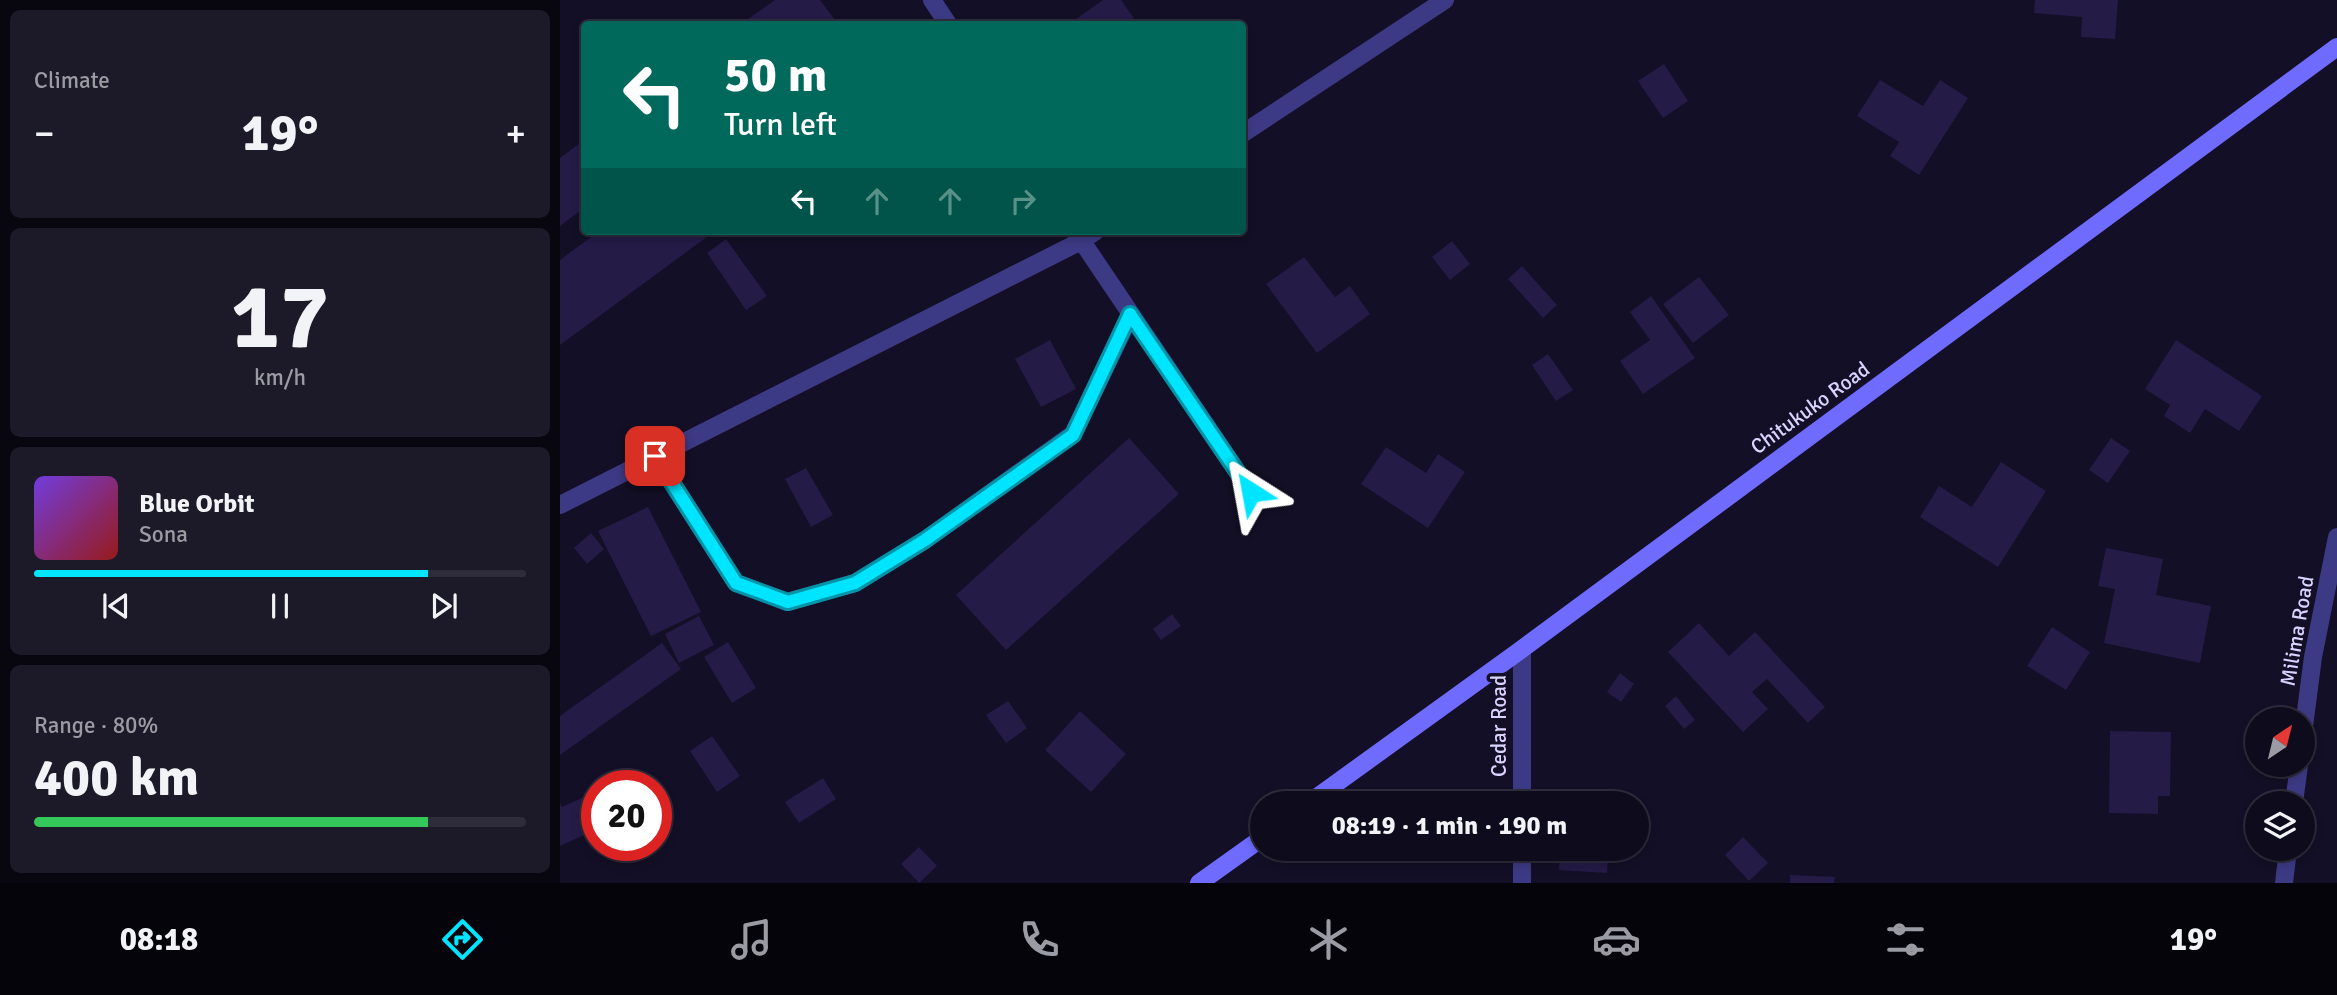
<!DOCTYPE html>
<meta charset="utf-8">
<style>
body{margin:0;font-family:Signika,sans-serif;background:#1c1929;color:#f1f3f6;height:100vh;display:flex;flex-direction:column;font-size:26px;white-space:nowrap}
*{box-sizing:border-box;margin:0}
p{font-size:23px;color:#9b9ba3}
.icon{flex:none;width:38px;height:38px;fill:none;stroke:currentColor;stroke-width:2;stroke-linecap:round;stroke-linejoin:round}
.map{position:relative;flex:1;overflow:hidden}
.panel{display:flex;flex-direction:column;gap:10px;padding:10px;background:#08060f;width:560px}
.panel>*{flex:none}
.guide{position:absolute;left:21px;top:21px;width:665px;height:214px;border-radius:7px;box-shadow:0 4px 10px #0003,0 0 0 2px #2e2b3b;background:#00695c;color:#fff;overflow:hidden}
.needle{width:46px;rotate:35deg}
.buttons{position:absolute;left:1685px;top:707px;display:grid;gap:14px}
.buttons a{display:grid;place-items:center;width:70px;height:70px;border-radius:50%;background:#0e0b1c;box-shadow:0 4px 10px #0003,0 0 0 2px #2e2b3b;font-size:35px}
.speed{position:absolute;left:21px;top:770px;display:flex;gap:14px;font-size:35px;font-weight:700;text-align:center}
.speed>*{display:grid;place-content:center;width:91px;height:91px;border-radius:50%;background:#0e0b1c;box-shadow:0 4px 10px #0003,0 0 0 2px #2e2b3b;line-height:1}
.speed .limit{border:10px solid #d22;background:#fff;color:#111}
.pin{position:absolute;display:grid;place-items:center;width:60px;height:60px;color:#fff;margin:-30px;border-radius:14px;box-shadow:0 4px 10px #0006}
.me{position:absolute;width:77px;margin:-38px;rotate:326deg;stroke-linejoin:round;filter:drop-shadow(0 0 5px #0008)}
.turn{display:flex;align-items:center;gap:24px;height:147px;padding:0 28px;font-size:32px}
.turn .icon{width:91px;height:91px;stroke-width:2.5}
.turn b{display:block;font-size:49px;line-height:60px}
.lanes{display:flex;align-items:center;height:66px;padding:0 28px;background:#0003;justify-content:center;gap:35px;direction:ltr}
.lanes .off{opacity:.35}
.big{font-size:52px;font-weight:800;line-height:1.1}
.panel .card{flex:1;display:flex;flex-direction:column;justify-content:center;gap:10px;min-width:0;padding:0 24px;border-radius:10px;background:#1c1929}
.panel .dial{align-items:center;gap:0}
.dial b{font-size:91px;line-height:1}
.song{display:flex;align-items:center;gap:21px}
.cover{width:84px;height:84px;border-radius:10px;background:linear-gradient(135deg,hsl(260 70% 55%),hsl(0 70% 35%))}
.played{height:7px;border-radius:4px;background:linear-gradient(90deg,#00e5ff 80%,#2e2b3b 80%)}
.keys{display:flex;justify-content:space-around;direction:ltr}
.heat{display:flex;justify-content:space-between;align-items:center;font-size:38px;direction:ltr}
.charge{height:10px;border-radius:5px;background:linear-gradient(90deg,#34c759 80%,#2e2b3b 0)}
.trip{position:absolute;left:690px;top:791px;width:399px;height:70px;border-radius:35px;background:#0e0b1c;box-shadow:0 4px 10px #0003,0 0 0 2px #2e2b3b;font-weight:800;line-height:70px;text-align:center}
.dock{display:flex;height:112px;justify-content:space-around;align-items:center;background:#06040b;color:#9b9ba3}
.dock .icon{width:49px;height:49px}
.dock .active{color:#00e5ff}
.dock b{font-size:32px;color:#f1f3f6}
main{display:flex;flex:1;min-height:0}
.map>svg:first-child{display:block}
.building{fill:#241b47}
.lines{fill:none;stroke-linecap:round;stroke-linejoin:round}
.lane{stroke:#3d3a85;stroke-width:18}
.street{stroke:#3d3a85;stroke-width:18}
.secondary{stroke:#6f6bff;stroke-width:18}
.route-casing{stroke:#0095a6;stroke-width:18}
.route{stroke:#00e5ff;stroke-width:12}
.labels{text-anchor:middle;stroke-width:7;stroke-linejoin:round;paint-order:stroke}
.street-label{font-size:21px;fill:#d9d4ff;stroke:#130f26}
</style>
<main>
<section class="panel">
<div class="card"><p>Climate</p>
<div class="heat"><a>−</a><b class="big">19°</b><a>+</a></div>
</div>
<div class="card dial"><b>17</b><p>km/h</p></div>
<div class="card">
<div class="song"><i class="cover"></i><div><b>Blue Orbit</b><p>Sona</p></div></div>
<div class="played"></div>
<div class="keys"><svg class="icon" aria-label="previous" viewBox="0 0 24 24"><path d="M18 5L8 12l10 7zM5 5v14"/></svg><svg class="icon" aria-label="pause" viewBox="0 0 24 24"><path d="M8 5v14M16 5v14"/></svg><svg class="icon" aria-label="next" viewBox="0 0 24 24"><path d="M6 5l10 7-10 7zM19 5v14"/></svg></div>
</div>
<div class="card"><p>Range · 80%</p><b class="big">400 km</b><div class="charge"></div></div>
</section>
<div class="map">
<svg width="1777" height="883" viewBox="0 0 1777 883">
<rect width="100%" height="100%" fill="#130f26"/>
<path class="building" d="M215,0H260L278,24H181Z
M543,0H561L578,24H520L516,19Z
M1475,0H1558L1555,39L1521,37L1522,17L1474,13Z
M1104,64L1128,101L1103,118L1078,81Z
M1320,80L1363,106L1380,80L1408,98L1359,175L1330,156L1339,142L1297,116Z
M24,140V208L0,226V158Z
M39,231H155L0,345V260Z
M166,239L207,296L186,310L147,253Z
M892,241L910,264L890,280L872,257Z
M744,257L775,297L790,286L810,314L757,353L706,284Z
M962,266L997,305L983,318L948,279Z
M1139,277L1169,315L1133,343L1103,304Z
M1091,296L1135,358L1083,394L1060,361L1090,340L1070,312Z
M490,340L516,389L481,407L455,359Z
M1616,340L1702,396L1679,431L1645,409L1630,433L1604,416L1610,405L1585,389Z
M988,354L1013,390L996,401L972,365Z
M569,438L619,494L446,650L396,595Z
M1551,438L1570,451L1548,483L1529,470Z
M826,447L866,473L878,454L905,472L868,528L801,484Z
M1441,462L1486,491L1438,567L1360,517L1379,486L1412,507Z
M246,468L273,515L251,527L225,479Z
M88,507L141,612L91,636L38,531Z
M31,533L44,549L27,564L14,548Z
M1546,548L1603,559L1596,595L1651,606L1640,663L1544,643L1555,589L1538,586Z
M612,614L621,626L601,640L593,629Z
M139,616L154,645L119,663L105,634Z
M1139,623L1169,656L1195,632L1265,707L1248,723L1207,679L1192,692L1208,709L1183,732L1108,652Z
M1492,627L1530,652L1506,690L1467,666Z
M168,642L196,688L172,703L144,657Z
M102,643L121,669L0,755V716Z
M1060,673L1074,684L1061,702L1047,692Z
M1116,696L1135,720L1124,729L1105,706Z
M448,701L467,728L446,743L426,715Z
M520,711L566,754L531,792L485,750Z
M1550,731L1611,732L1610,796H1598V814L1549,813Z
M152,736L180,776L157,792L130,751Z
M263,778L276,799L239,823L225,802Z
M1003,789L1051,792L1050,803H1002Z
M37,791V829L0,846V803L2,807Z
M1183,837L1208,863L1189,881L1165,855Z
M359,847L377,866L359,883L341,864Z
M1000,849H1048L1047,873L999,870Z
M1230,875L1275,877L1274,883H1230Z"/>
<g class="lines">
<path class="lane" d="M372,0L388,24
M682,134L885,0
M515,231L691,492
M95,456L176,583L227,602L295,583L365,540L513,434L571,314
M0,505L521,241L536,231"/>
<path class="street" d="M1743,734L1753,657L1777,537
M962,803V649
M1734,803L1739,765
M962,883V849
M1724,883L1728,849"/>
<path class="secondary" d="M749,803L962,649L1777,47
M639,883L702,838"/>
</g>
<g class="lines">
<defs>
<path id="route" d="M95,456L176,583L228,602L295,583L365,540L513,435L570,314L691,492"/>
</defs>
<use href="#route" class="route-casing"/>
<use href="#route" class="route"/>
</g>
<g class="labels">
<g class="street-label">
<text transform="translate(1250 408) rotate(-36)" y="7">Chitukuko Road</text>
<text transform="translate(1737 631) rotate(-80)" y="7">Milima Road</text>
<text transform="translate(939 726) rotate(-90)" y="7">Cedar Road</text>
</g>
</g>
</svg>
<div class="buttons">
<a><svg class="needle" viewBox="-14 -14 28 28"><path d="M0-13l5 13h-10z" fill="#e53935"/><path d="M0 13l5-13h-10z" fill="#9b9ba3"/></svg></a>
<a><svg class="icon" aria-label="layers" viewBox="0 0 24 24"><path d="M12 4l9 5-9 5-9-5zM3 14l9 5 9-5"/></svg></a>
</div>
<div class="speed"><div class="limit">20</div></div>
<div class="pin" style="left:95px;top:456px;background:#d93025"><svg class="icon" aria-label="arrive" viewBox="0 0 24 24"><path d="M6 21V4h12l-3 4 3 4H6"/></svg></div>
<svg class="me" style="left:691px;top:492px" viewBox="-20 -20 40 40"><path d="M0-17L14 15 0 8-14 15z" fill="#00e5ff" stroke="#fff" stroke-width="4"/></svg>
<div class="trip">08:19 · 1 min · 190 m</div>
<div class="guide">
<div class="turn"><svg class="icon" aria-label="left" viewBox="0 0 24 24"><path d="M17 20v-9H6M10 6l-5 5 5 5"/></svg><div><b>50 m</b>Turn left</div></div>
<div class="lanes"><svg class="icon" aria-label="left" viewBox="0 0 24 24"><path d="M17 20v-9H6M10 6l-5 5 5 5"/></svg><svg class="icon off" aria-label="ahead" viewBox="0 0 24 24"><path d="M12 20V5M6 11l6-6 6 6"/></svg><svg class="icon off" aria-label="ahead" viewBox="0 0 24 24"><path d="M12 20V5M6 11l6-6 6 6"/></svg><svg class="icon off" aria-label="right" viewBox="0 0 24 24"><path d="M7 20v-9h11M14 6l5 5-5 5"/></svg></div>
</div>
</div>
</main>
<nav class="dock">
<b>08:18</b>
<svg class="icon active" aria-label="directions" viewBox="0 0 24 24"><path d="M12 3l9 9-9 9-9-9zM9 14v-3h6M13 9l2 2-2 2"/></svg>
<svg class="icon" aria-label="music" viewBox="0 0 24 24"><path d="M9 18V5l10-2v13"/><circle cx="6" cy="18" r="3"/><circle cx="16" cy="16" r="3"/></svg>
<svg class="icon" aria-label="phone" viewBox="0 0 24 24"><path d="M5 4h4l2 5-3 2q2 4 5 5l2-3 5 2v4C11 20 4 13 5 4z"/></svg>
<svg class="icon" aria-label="climate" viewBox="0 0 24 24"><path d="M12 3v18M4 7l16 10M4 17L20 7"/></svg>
<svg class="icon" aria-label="car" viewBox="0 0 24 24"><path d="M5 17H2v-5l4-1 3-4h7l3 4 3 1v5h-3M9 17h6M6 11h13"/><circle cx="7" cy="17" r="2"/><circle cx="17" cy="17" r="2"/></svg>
<svg class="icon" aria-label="filters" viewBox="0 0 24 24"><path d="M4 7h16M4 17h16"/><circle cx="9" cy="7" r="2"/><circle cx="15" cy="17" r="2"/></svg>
<b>19°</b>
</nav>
